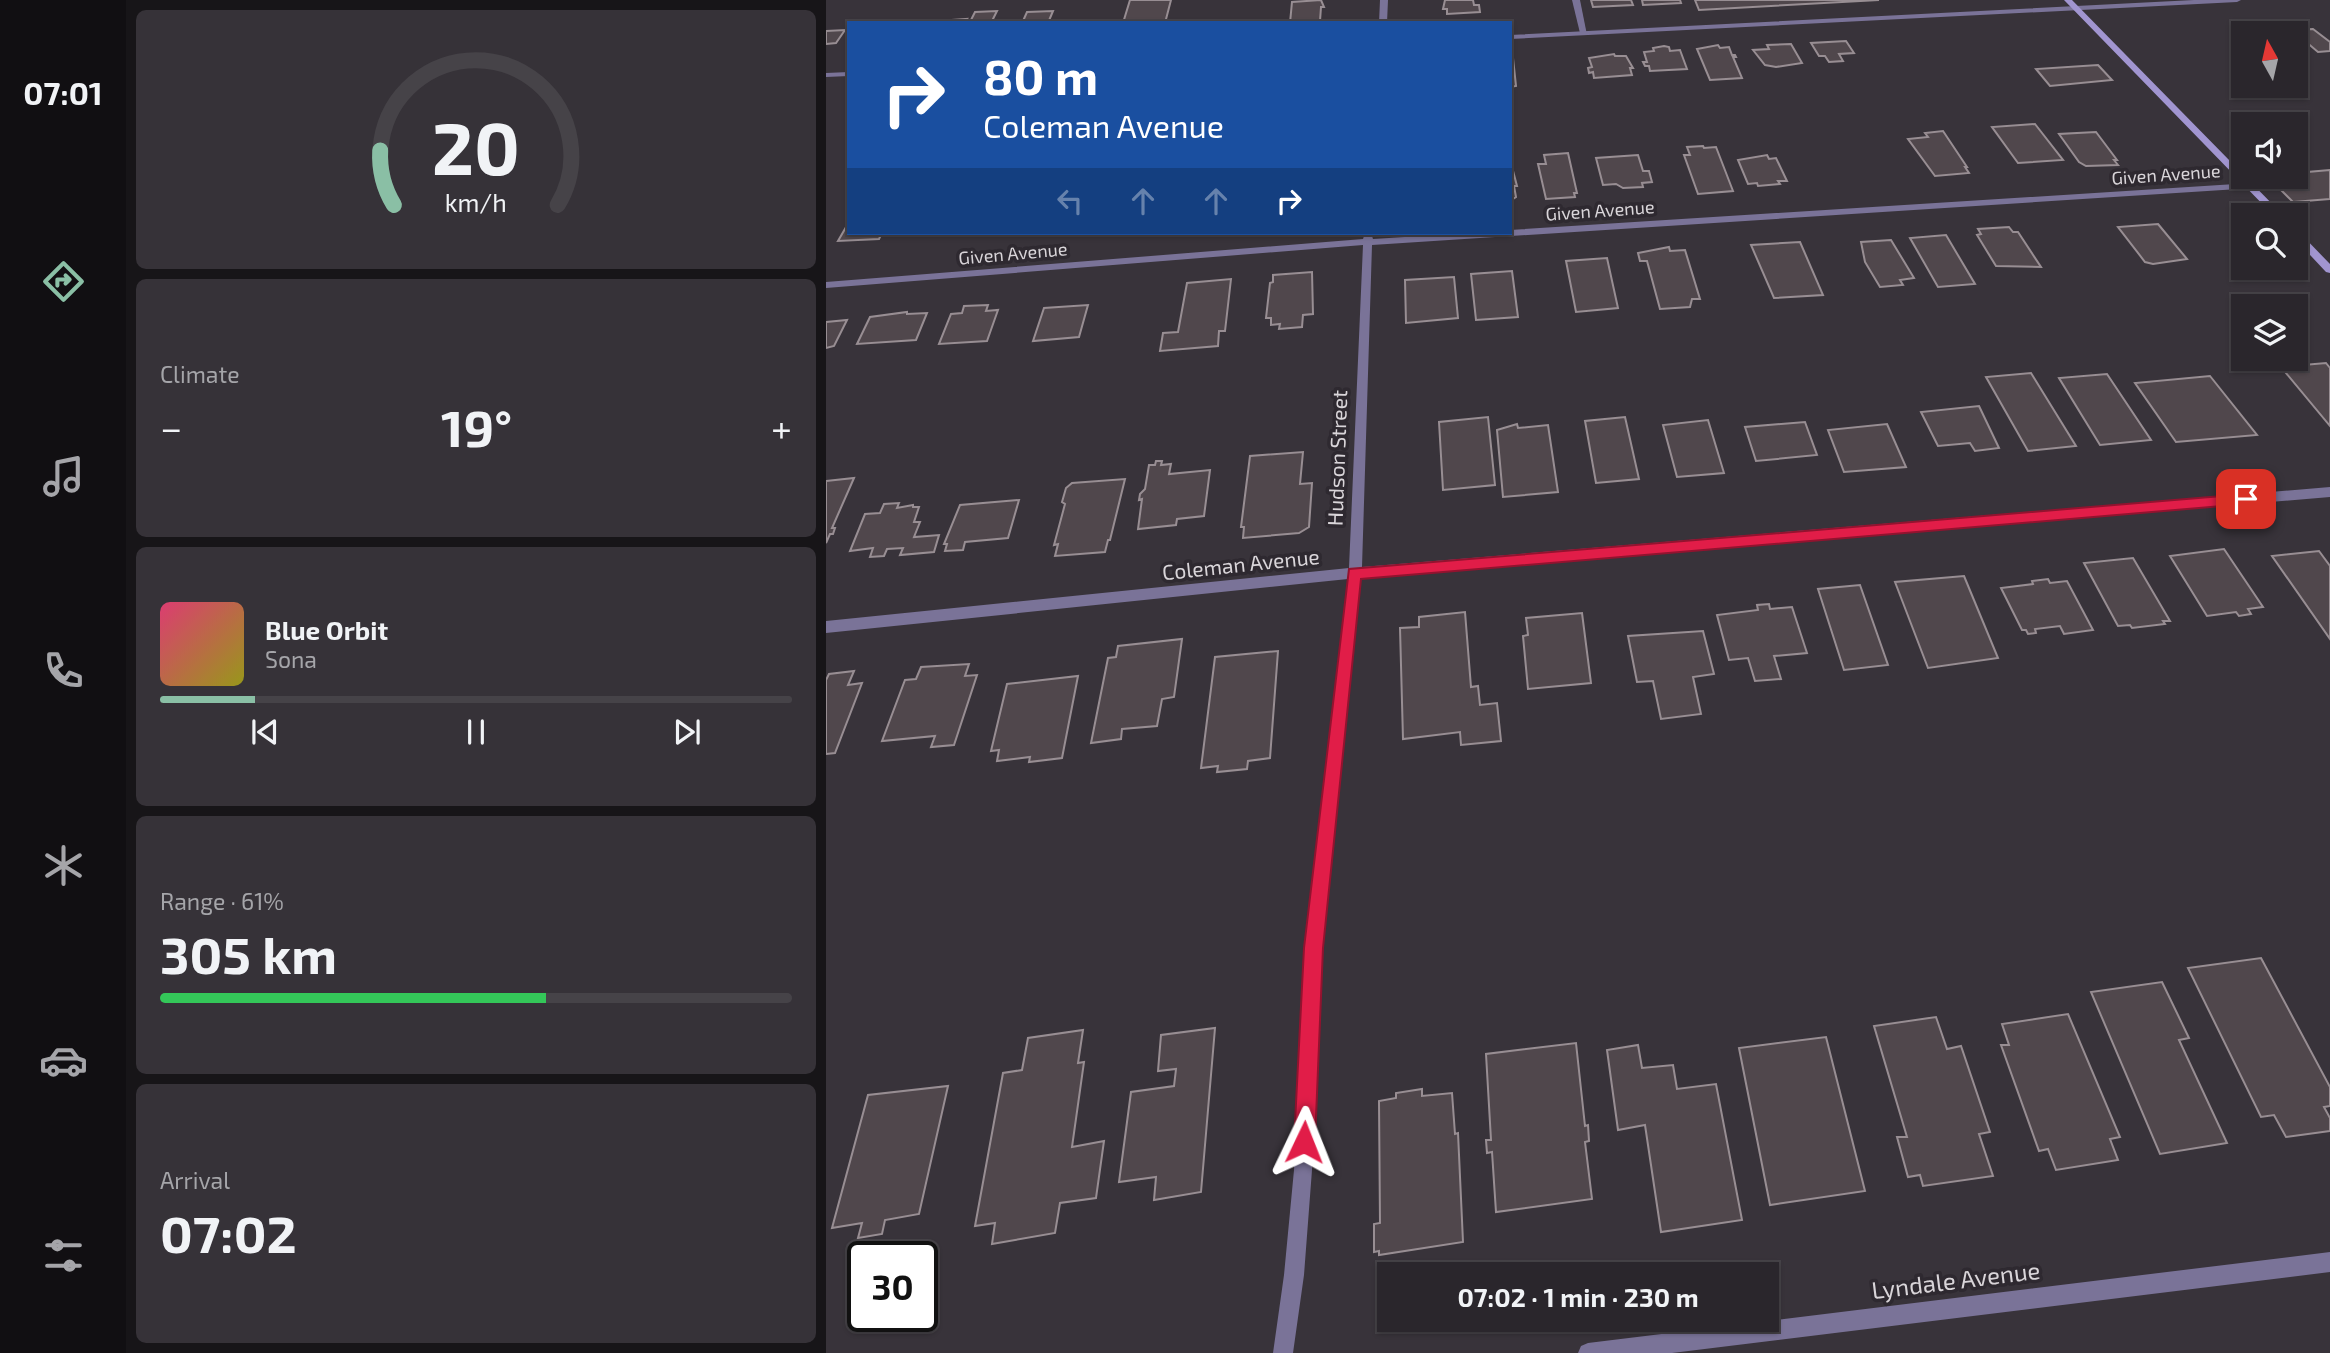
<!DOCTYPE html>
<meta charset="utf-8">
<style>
body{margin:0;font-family:"Exo 2",sans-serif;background:#363238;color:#f1f3f6;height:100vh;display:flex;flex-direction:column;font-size:26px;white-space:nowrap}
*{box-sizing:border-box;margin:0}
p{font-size:23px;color:#a5a5a9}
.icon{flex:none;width:38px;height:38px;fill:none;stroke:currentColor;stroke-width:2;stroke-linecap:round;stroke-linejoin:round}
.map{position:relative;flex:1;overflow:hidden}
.details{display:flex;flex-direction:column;gap:10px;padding:10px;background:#171518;width:700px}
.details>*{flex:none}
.guide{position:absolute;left:21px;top:21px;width:665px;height:214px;border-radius:0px;box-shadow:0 2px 5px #0004,0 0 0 2px #464348;background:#1a4fa0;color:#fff;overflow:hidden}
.needle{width:46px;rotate:352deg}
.tools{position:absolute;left:1405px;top:21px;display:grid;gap:14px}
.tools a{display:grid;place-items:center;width:77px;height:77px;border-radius:0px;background:#2a262c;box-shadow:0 2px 5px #0004,0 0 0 2px #464348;font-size:35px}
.speed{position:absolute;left:21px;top:1241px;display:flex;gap:14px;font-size:35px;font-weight:700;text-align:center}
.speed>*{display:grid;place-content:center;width:91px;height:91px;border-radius:50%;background:#2a262c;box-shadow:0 2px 5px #0004,0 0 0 2px #464348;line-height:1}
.speed .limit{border:4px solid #111;border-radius:10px;background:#fff;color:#111}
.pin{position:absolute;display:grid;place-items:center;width:60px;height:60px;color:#fff;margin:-30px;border-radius:14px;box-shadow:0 4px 10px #0006}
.me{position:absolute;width:77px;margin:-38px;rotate:2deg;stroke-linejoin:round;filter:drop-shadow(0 0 5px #0008)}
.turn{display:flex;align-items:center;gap:24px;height:147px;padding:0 21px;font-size:32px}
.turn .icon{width:91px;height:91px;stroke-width:2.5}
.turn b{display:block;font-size:49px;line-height:60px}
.lanes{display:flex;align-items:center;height:66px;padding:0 21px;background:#0003;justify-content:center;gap:35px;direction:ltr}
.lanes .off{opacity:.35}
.big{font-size:52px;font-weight:700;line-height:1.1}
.details .tile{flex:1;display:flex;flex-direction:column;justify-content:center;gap:10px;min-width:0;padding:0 24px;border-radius:10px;background:#363238}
.details .dial{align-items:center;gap:0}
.dial svg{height:182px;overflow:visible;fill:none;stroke:#464348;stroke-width:7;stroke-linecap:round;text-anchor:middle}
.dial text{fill:#f1f3f6;stroke:none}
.song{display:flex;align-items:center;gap:21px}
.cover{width:84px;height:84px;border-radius:10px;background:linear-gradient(135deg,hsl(340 70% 55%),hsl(60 70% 35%))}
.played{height:7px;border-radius:4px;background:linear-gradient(90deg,#8abfa5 15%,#464348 15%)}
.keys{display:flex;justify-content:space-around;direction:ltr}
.heat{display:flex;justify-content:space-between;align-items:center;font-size:38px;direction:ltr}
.charge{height:10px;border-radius:5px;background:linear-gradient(90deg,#34c759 61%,#464348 0)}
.trip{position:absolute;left:551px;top:1262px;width:402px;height:70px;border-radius:0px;background:#2a262c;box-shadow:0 2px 5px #0004,0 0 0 2px #464348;font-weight:700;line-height:70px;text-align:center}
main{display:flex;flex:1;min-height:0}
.tabs{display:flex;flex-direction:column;width:126px;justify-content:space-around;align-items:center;background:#110f12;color:#a5a5a9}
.tabs .icon{width:49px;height:49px}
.tabs .current{color:#8abfa5}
.tabs b{font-size:32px;color:#f1f3f6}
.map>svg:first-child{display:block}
.building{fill:#50474c;stroke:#988e93;stroke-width:2}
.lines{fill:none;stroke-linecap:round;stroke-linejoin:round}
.lane{fill:#7a7398;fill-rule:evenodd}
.street{fill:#7a7398;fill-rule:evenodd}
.secondary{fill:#a195d0;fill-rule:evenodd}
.route{fill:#e11d48;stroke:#92132f;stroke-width:2}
.labels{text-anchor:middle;stroke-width:7;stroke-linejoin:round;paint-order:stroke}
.far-street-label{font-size:18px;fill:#d9d5d9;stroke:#2e2930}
.street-label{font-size:21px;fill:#d9d5d9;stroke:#2e2930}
.near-street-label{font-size:24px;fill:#d9d5d9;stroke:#2e2930}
</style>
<main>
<nav class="tabs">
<b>07:01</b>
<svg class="icon current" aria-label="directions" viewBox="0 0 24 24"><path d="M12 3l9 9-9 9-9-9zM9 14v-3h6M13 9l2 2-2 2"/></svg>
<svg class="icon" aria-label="music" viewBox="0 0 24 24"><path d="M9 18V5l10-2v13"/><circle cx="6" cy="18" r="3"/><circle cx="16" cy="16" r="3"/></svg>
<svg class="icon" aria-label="phone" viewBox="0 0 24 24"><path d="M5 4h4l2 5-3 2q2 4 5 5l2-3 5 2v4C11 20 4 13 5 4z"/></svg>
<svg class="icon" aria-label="climate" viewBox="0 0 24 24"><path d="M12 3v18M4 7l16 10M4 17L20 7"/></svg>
<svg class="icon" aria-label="car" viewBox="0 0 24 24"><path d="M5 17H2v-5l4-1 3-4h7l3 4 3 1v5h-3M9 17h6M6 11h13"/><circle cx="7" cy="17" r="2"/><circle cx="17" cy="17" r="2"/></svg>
<svg class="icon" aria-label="filters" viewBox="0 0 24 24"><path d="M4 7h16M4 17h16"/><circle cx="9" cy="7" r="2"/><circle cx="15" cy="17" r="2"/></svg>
</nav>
<section class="details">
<div class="tile dial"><svg viewBox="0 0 100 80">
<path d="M14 69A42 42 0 1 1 86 69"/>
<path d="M14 69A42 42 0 0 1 8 45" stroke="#8abfa5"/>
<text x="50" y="56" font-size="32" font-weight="700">20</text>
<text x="50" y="72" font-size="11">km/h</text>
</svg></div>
<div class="tile"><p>Climate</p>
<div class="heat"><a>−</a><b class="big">19°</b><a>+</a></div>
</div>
<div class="tile">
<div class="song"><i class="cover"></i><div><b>Blue Orbit</b><p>Sona</p></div></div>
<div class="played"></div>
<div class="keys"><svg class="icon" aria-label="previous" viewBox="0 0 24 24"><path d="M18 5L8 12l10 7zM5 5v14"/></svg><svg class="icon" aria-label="pause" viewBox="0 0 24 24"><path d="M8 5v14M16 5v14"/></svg><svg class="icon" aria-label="next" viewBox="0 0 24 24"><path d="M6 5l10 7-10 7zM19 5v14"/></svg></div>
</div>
<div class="tile"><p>Range · 61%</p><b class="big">305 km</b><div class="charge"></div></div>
<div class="tile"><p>Arrival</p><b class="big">07:02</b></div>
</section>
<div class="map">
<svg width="1504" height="1353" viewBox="0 0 1504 1353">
<rect width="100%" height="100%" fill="#38333a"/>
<path class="building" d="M304,0H345L339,23H297Z
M495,0L498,7H495L494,21L464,23L466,2Z
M619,0H647L648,5H653L654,12L621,14V9H617Z
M765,0H805L807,5L767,7Z
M816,0H854L855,3L817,5Z
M869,0H1053L873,10Z
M171,11L165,23H125L126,20L141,19L139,22H144L149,12Z
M227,11L222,23H180L197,21L201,12Z
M1487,29L1504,42V51L1492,52L1466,30Z
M19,30L10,43L0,44V31Z
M1020,41L1028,53L1013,54L1017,61L1003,62L999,56H993L985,43Z
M965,44L976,63L950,67L939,65L927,50L943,49L941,45Z
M892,45L894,48L903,47L906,55H909L910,57H907L916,78L884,80L871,49Z
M838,46L843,47L844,51L854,50L861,69L824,71L823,66H819L817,62H821L818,52L828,51L827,48Z
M788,54L789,56H800L807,68H804L806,75L768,78L767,72L763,73L762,68L766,67L763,58Z
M684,58H687L690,86L684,87Z
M1272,65L1286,80L1224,86L1210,69Z
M1209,124L1237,160L1192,163L1166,127Z
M1117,131L1141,167H1139L1143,173L1109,176L1082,139L1102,137L1099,133Z
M1270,132L1291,160H1288L1292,165L1260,166L1253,162L1233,134Z
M877,146L878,148L890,147L907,191L872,194L858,155H864L861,147Z
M742,153L751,193H748L749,197L720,199L712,164H720L718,155Z
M812,155L817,171H823L826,182L816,183L817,187L797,188L790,184L777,185L770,158Z
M941,155L943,159L950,158L961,181H952L954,184L932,186L931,183L922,184L912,160Z
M686,167L691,186H688L690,197L684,201V168Z
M1504,170V199L1467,202L1442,177H1470V173Z
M23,222V233H56L53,239L12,241Z
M1332,224L1361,259L1327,264L1319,262L1292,227Z
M1183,227L1187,232H1192L1215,267L1170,266L1151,235L1155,234L1152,229Z
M1120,235L1149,284L1112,287L1084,238Z
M1065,240L1088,278L1074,280L1077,285L1054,287L1039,262L1035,242Z
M974,242L997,295L948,298L925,245Z
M843,247L844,251L859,250L874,299H866L864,307L834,309L821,261H814L812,253Z
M781,258L792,308L750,312L740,261Z
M686,271L692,317L650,320L645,274Z
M486,272L487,314L477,315L476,327L453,329L454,324L445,325V318H440L444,283L447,282V275Z
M628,277L632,318L580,323L579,280Z
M405,279L399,331H393L392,346L334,351L337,333L352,332L361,283Z
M162,305L160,311L172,310L161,341L113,344L125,314L136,313L138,306Z
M262,305L253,337L207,341L218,308Z
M81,312V314L101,313L90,340L31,344L44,317Z
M21,320L8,346L0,348V322Z
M1500,363L1504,368V426L1455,367Z
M1205,373L1250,446L1202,451L1160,377Z
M1281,374L1325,440L1274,445L1233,378Z
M1384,376L1431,435L1350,442L1309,383Z
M1153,406L1173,448L1149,451L1144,443L1112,446L1095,412Z
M662,417L669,485L617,490L613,422Z
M799,417L813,479L770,483L759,421Z
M882,420L898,473L851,477L837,425Z
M979,422L991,455L930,461L919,427Z
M691,424L692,428L722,425L732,492L677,497L671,430Z
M1061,424L1080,467L1018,472L1002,430Z
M477,452L474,484L486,483L483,527L473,533L417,538L418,527H415L424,456Z
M330,461H336L335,465L345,464L343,474L384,470L378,516L351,519L350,525L312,529L316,499L313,500L314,494L319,489L323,465H329Z
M28,478L6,528H9L7,534H4L0,543V481Z
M299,479L284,540H282L279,552L229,556L232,544L228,545L239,504L236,502L240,488L246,483Z
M193,500L182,538L139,542L137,550L119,551L121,544H118L134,505Z
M73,503L71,508L87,505V507H93L88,522H94L88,537L113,535L108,552L74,555L77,548L61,549L58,556L44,557L47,548L24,551L39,514L54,513L58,504Z
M1398,549L1437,607L1422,609L1425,614L1413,616L1410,612L1381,616L1344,556Z
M1493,551L1504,566V639L1446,556Z
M1307,558L1344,621H1337L1339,624L1306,628L1304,625L1292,626L1258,563Z
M1138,576L1172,658L1102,668L1069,582Z
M1222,579L1224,583L1241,581L1267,630L1238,634L1234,626L1209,629L1210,633L1202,634L1200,630H1196L1175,588L1207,584L1206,581Z
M1034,585L1062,665L1018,670L992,589Z
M943,604L944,609L966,607L981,653L948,656L955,679L929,681L922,658L903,660L891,615L932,610L931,605Z
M639,612L645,687L652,686L654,705L671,703L675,741L635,745L634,732L577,739L574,628L593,627V617Z
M756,613L765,683L702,689L697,636L702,635L700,618Z
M877,631L888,674L867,677L875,714L835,719L827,681L811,682L802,636Z
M356,639L348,697L336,699L331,726L296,729L295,739L265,743L282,658L290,657L292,646Z
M452,651L444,758L422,761L421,769L391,772L392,766L375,768L389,657Z
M143,664L139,676L151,675L128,745L105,747L109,736L56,741L79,680L90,679L95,667Z
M28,671L22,685L36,683L9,753L0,754V680L3,674Z
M252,676L236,758L203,762L204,757L171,761L173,750L165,751L181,684Z
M1435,958L1504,1087V1106L1498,1107L1504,1118V1131L1460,1137L1448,1115L1435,1117L1362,968Z
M1336,982L1363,1038L1353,1040L1401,1143L1334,1154L1265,992Z
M1242,1014L1294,1137L1284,1139L1292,1160L1230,1170L1222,1149L1213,1151L1175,1045H1183L1176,1024Z
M1110,1017L1121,1049L1135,1046L1164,1132L1153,1134L1167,1176L1097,1186L1094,1175L1082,1177L1071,1137H1081L1048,1026Z
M389,1028L375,1192L328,1200L330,1177L293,1182L305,1092L348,1086L350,1069L332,1071L335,1035Z
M257,1030L252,1063L258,1062L246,1147L278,1141L270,1198L234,1203L229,1233L166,1244L169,1223L149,1226L177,1073L196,1070L202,1038Z
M1000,1037L1039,1191L944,1205L913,1048Z
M750,1043L759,1126L762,1125L763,1141L759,1142L766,1199L670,1212L666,1152L661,1153L660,1140H665L660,1054Z
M812,1045L816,1068L847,1065L851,1089L890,1084L916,1220L835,1232L819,1125L792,1130L781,1050Z
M122,1086L93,1214L59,1220L56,1234L32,1238L36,1223L6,1228L42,1095Z
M596,1089V1096L626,1093L629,1134L632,1133L637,1242L553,1255V1251L548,1252V1224L554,1223L553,1101L570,1098V1093Z"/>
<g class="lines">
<path class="lane" d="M746,0H754L761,35L754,33Z"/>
<path class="street" d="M554,0H562L561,23H553Z
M1368,0H1415L1411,2L684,39V35Z
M23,72V76L0,77V73Z
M1425,183L1428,184V188L546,245L536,567L1504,487V497L535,578L496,948L486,1170L478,1275L467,1353H447L458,1275L468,1170L480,948L522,579L0,633V621L523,568L537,245L0,288V282L537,239L539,233H545L547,239L642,233H684V230Z
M1504,1252V1272L846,1353H752L755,1346L762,1343Z"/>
<path class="secondary" d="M1238,0H1246L1457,215H1447Z
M1470,231L1473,232L1504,264V273L1500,272L1470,240Z"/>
</g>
<path class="route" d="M1420,494L1427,499L1420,504L535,579L497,948L489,1142L486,1150L478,1153L471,1150L468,1142L478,948L523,569Z"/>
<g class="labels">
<g class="far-street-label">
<text transform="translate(1340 175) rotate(-4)" y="6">Given Avenue</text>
<text transform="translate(774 211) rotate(-4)" y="6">Given Avenue</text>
<text transform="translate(187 254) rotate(-5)" y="6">Given Avenue</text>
</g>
<g class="street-label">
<text transform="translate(512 458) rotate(-88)" y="7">Hudson Street</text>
<text transform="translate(415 565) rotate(-6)" y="7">Coleman Avenue</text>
</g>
<g class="near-street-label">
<text transform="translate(1130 1281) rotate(-7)" y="8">Lyndale Avenue</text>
</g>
</g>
</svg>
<div class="tools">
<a><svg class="needle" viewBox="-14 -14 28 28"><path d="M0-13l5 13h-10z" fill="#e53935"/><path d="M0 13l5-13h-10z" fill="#a5a5a9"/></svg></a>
<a><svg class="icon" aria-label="sound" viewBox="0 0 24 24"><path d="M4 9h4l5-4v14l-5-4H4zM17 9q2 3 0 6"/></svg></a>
<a><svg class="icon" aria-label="search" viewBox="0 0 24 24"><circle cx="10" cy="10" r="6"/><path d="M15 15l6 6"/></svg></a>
<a><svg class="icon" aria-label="layers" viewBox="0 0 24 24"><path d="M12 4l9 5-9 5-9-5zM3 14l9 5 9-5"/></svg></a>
</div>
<div class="speed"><div class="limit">30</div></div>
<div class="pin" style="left:1420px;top:499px;background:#d93025"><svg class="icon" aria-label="arrive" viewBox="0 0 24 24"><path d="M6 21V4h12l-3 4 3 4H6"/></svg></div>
<svg class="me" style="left:478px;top:1142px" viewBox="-20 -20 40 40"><path d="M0-17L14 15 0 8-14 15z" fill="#e11d48" stroke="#fff" stroke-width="4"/></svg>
<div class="trip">07:02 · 1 min · 230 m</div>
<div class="guide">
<div class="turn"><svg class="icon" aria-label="right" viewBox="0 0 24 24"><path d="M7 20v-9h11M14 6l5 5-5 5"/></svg><div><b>80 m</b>Coleman Avenue</div></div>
<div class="lanes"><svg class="icon off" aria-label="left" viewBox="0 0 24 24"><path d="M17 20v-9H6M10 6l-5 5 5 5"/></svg><svg class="icon off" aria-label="ahead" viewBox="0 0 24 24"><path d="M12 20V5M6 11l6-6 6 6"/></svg><svg class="icon off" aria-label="ahead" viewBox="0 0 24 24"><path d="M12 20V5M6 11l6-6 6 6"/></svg><svg class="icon" aria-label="right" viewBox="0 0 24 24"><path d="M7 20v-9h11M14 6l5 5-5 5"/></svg></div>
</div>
</div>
</main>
